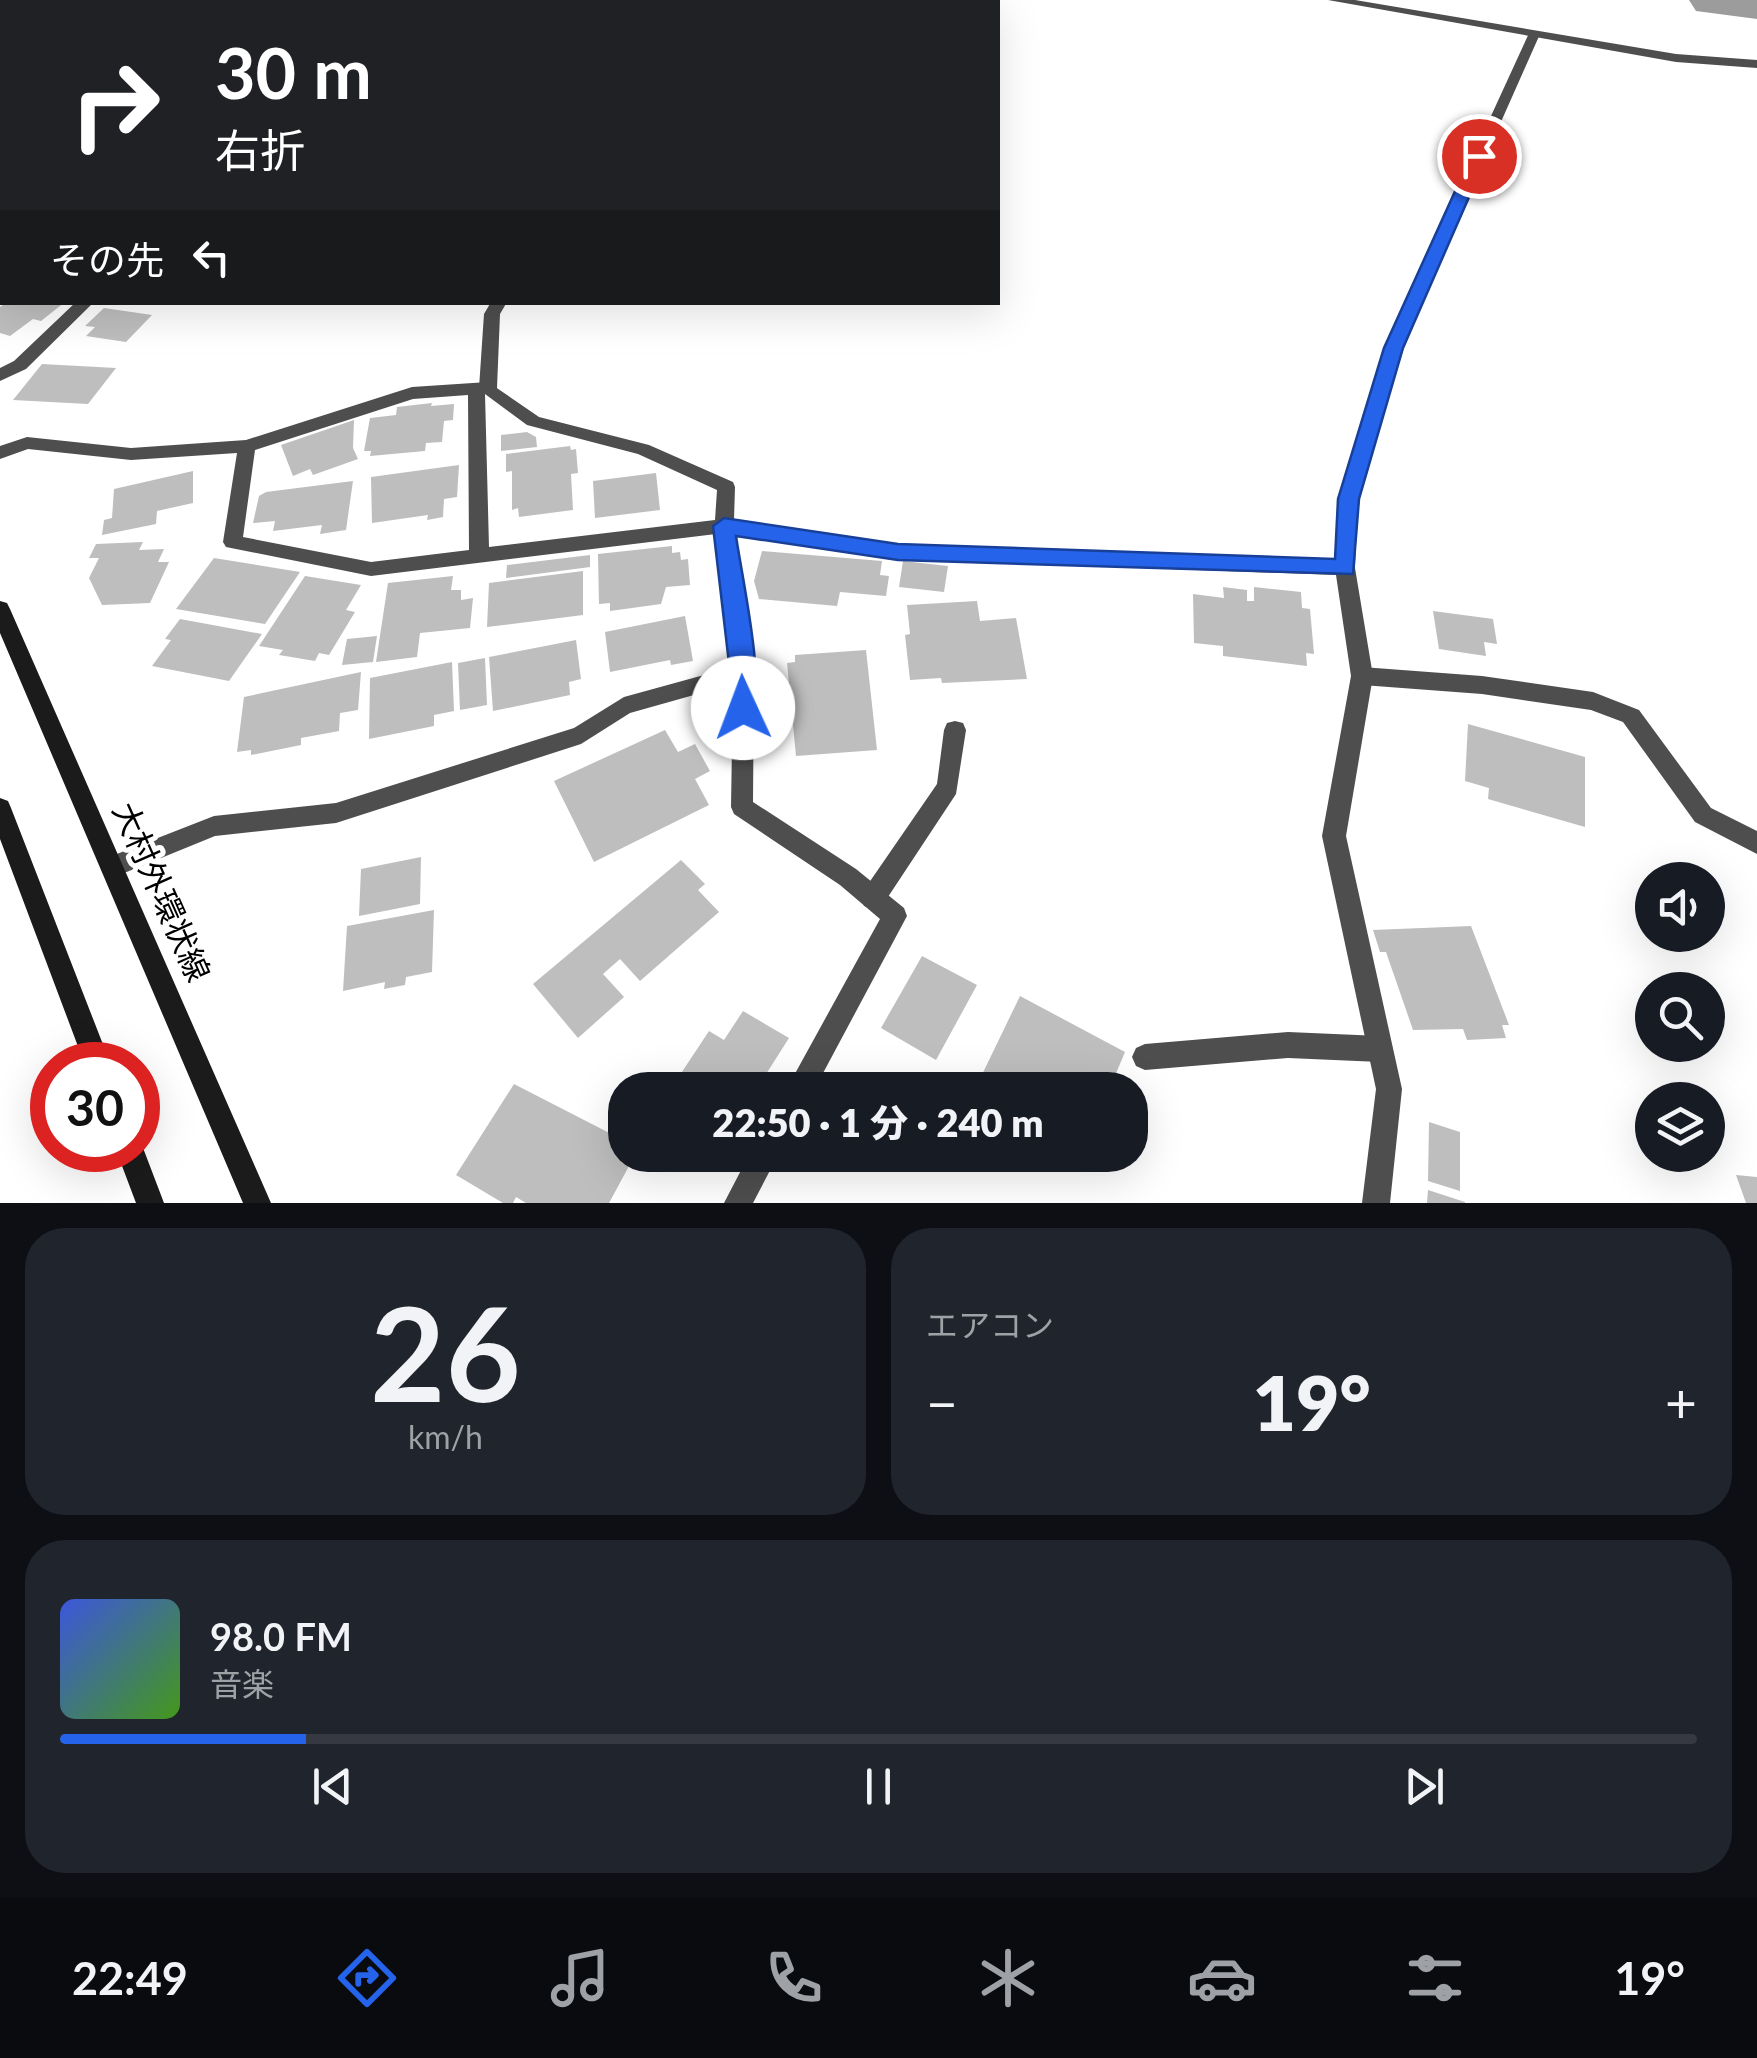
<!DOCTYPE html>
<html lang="ja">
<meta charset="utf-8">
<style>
body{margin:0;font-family:Lato,"Noto Sans JP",sans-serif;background:#20242c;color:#f1f3f6;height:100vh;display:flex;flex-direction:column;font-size:38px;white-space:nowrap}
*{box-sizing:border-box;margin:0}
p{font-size:32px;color:#9ea1a6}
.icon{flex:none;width:55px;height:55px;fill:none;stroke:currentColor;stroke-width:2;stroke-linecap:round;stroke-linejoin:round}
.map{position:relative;height:1203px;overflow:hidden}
.sheet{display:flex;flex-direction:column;gap:25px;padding:25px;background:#0d0f14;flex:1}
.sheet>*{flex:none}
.banner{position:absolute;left:0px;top:0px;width:1000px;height:305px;box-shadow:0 10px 40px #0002;background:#202124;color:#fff;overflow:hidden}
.fabs{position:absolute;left:1635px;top:862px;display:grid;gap:20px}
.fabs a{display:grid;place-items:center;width:90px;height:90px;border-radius:50%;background:#171b24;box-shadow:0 10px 40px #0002;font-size:50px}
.speed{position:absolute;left:30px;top:1042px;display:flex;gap:20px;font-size:50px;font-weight:700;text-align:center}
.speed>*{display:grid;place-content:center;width:130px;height:130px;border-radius:50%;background:#171b24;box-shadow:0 10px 40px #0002;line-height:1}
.speed .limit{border:15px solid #d22;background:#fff;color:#111}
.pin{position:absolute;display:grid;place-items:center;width:85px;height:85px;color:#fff;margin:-42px;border:5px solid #fff;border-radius:50%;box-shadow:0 2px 10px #0007}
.me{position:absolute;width:110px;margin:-55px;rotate:358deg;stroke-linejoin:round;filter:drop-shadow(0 0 8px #0008)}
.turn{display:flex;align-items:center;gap:35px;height:210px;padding:0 50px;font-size:45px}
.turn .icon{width:130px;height:130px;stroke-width:2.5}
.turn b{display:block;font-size:70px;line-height:85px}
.then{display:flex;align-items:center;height:95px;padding:0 50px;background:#0003;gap:20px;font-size:38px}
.big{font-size:75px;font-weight:800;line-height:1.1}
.sheet .card{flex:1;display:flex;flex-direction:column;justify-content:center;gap:15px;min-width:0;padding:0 35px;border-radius:40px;background:#20242c}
.sheet .dial{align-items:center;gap:0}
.dial b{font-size:130px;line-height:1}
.song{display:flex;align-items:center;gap:30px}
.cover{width:120px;height:120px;border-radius:15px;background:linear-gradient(135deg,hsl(230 70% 55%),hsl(100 70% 35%))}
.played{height:10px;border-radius:5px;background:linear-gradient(90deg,#2563eb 15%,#363941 15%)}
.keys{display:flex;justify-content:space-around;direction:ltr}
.heat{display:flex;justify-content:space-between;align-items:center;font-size:55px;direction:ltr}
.sheet .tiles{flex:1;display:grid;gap:25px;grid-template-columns:1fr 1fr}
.card:last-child{grid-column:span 2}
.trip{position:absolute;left:608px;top:1072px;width:540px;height:100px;border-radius:40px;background:#171b24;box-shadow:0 10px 40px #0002;font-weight:800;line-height:100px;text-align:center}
.dock{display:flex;height:160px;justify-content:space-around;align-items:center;background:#090b0e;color:#9ea1a6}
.dock .icon{width:70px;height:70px}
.dock .selected{color:#2563eb}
.dock b{font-size:45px;color:#f1f3f6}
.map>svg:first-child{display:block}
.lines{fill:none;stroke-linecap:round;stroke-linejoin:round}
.river{fill:#9c9c9c;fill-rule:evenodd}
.building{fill:#bebebe}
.lane{fill:#4e4e4e;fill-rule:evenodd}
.street{fill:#4e4e4e;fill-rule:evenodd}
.secondary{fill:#1b1b1b;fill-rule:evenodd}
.route{fill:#2563eb;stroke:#184099;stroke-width:2.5}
.labels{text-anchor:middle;stroke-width:10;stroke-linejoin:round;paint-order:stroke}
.near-street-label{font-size:32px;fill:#000;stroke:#fff}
</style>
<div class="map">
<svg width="1757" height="1203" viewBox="0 0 1757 1203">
<rect width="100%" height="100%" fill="#fff"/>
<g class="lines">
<path class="river" d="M1689,0H1757V19L1696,11Z"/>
</g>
<path class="building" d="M7,302H65L41,321L33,319L10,336L0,333V307Z
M104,308L152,315L126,342L86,336L95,327L85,326Z
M42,364L116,368L88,404L13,400Z
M432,403L431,406L454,404L453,420L444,421L442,442L426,443L425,451L370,456L371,451H364L370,418L396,415L397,407Z
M354,420L353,448L358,459L313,475L310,469L293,476L281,445Z
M527,432L536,437L537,447L501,451V435Z
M570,446L571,450L576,449L578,473L571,474L573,510L519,517L518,508L512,510V471L506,472V454Z
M459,465L457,497L444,499L443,517L427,520L428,515L372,523L371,477Z
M193,471V503L157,511L156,524L102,535L104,520L112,518L114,489Z
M656,473L660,510L595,518L593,481Z
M353,481L346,530L320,534L322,525L273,531L275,521L253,523L259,496L266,492Z
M143,542L139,550L164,549L158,562H169L150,603L102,605L89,578L99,558H89L96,544Z
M672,546V553L680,552L681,560L688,559L690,585L666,587L661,604L610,611V603L599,604L598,554Z
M762,551L882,561L880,575L889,576L886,596L840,592L837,606L759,599L754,581Z
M590,555V567L506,578L507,565Z
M214,558L300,572L265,624L176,609Z
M903,561L948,566L944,592L899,587Z
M583,571V615L487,627L489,583Z
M305,576L361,585L346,610L355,612L329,655L319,653L315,661L279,655L283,650L259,646Z
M453,576L451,590H461V600L473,598L470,628L420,633L417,657L376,662L388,583Z
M1223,587L1247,590V601H1254V587L1301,592L1302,608L1310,609L1314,654L1306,653L1307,666L1223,656V646L1194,643L1193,594L1224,598Z
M977,601L980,621L1016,618L1027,679L942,683L941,678L910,680L905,635L910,634L907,605Z
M1433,611L1493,619L1497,644L1484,642L1486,656L1439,649Z
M685,616L693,661L671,665L670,660L610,672L605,632Z
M180,619L262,634L229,681L152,666L171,640L165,639Z
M377,636L373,662L342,665L347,639Z
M576,640L581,679L569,682L570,695L493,711L489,657Z
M866,650L877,750L796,756L787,663L795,662V655Z
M485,658L487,705L460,710L458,663Z
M452,662L454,711L434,715V726L369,739L370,678Z
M361,672L358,710L340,713L339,731L301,738V745L251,755V750L237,752L244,697Z
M1468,724L1585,757V827L1488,799L1489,788L1465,781Z
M665,730L678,752L695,744L710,771L695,779L709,805L594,862L554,781Z
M421,857L420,904L359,916L361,869Z
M681,860L705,884L698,890L719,912L640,981L620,959L603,974L624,997L578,1038L533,984Z
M434,910L432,972L406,977L405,985L384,989L385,982L343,991L347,926Z
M1471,926L1509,1025H1502L1506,1038L1467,1040L1463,1029L1413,1030L1386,952H1380L1373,930Z
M922,956L977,985L936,1060L881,1028Z
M1020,996L1125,1052L1109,1090H985L977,1085Z
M743,1011L789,1038L756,1090H670L709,1031L724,1040Z
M514,1084L625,1141V1155H635L609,1203H526L516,1197L513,1203H503L456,1175Z
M1429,1122L1460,1132V1191L1428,1181Z
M1736,1175L1757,1177V1203H1746Z
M1428,1190L1465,1202V1203H1427Z"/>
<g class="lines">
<path class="lane" d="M1328,0H1355L1676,54L1757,60V68L1676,62Z
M2,87V95L0,96V88Z
M76,302H94L26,369L0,381V368L14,361Z
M491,302H507L500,314L497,388L488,394L479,388L484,314Z
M1362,667L1482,676L1593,692L1639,710L1711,808L1757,831V854L1695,822L1623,722L1591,710L1482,694L1362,685L1355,682L1351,676L1355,670Z
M955,721L963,723L966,730L956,794L882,906L873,909L864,906L861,898L864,890L937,784L944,730L947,723Z
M1288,1032L1380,1036L1389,1040L1393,1049L1389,1058L1380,1062L1288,1058L1145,1070L1136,1066L1132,1057L1136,1048L1145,1044Z"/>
<path class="street" d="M1530,31L1540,34L1401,347L1358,499L1355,568L1373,676L1346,836L1402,1089L1390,1203H1362L1376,1089L1322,836L1351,676L1336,575L898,559L735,535L754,672L753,802L856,869L904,908L907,916L814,1090H786L880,919L840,885L734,814L731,807L733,684L630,713L581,744L336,823L215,836L112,878L104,875L100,867L104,859L214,816L336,803L574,728L624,697L733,667L716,534L371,576L226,547L223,542L237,453L131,460L28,449L0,459V446L27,437L131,448L246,440L412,387L488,382L539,417L649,445L733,482L735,487L734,520L898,545L1336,560L1340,499L1385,347ZM485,394L527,425L638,454L717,490L715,520L489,547ZM468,395L469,550L371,562L243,537L255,450L413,399Z
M749,1155H778L753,1203H724Z"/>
<path class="secondary" d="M0,601L7,603L10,609L271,1203H243L0,633Z
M0,798L8,801L11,808L111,1065H85L0,839Z
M138,1139L140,1140L164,1203H136L116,1150H138Z"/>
</g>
<path class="route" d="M1479,151L1487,156L1403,348L1359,499L1353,574L898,560L736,536C741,572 766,686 752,715H735L713,526L724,518L898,544L1335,559L1338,499L1384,348L1471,156Z"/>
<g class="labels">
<g class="near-street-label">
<text transform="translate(161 892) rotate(66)" y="11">大村外環状線</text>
</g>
</g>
</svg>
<div class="fabs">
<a><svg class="icon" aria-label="sound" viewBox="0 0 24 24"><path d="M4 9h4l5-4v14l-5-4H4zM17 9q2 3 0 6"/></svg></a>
<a><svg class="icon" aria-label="search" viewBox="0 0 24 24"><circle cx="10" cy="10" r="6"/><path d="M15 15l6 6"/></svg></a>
<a><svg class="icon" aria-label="layers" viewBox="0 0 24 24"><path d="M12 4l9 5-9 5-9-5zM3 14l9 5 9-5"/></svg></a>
</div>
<div class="speed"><div class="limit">30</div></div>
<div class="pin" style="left:1479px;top:156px;background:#d93025"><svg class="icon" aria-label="arrive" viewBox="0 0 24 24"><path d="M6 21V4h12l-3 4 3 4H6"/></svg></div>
<svg class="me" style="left:743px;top:708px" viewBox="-20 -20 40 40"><circle r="19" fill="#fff"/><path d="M0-13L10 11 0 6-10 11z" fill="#2563eb"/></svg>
<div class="trip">22:50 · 1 分 · 240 m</div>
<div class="banner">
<div class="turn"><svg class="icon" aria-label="right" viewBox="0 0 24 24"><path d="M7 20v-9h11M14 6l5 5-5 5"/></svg><div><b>30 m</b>右折</div></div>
<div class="then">その先<svg class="icon" aria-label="left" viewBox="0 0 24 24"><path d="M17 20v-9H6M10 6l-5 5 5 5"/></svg></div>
</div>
</div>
<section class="sheet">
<div class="tiles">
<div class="card dial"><b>26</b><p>km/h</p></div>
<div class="card"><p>エアコン</p>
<div class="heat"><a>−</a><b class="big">19°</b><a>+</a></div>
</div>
<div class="card">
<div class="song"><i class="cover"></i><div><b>98.0 FM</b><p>音楽</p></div></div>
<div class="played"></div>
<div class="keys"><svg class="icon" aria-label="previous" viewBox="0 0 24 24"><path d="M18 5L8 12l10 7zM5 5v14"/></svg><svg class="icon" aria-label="pause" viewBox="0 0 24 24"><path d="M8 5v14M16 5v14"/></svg><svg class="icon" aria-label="next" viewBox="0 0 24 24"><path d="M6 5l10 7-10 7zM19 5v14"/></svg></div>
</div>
</div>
</section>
<nav class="dock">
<b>22:49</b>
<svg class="icon selected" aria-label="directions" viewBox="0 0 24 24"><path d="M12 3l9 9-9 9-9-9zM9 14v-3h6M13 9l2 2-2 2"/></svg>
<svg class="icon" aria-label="music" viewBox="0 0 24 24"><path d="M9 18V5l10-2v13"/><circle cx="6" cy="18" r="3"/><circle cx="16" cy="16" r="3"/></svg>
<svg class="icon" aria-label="phone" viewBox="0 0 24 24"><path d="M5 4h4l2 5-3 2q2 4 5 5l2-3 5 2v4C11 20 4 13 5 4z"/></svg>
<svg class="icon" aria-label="climate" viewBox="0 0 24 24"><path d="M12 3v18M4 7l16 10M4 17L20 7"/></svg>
<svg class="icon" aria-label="car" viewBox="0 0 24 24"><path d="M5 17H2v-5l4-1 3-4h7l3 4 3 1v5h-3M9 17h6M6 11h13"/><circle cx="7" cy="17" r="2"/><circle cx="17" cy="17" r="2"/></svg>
<svg class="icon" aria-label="filters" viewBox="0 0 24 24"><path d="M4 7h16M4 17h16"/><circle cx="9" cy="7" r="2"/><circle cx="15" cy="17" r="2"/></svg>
<b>19°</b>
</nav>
